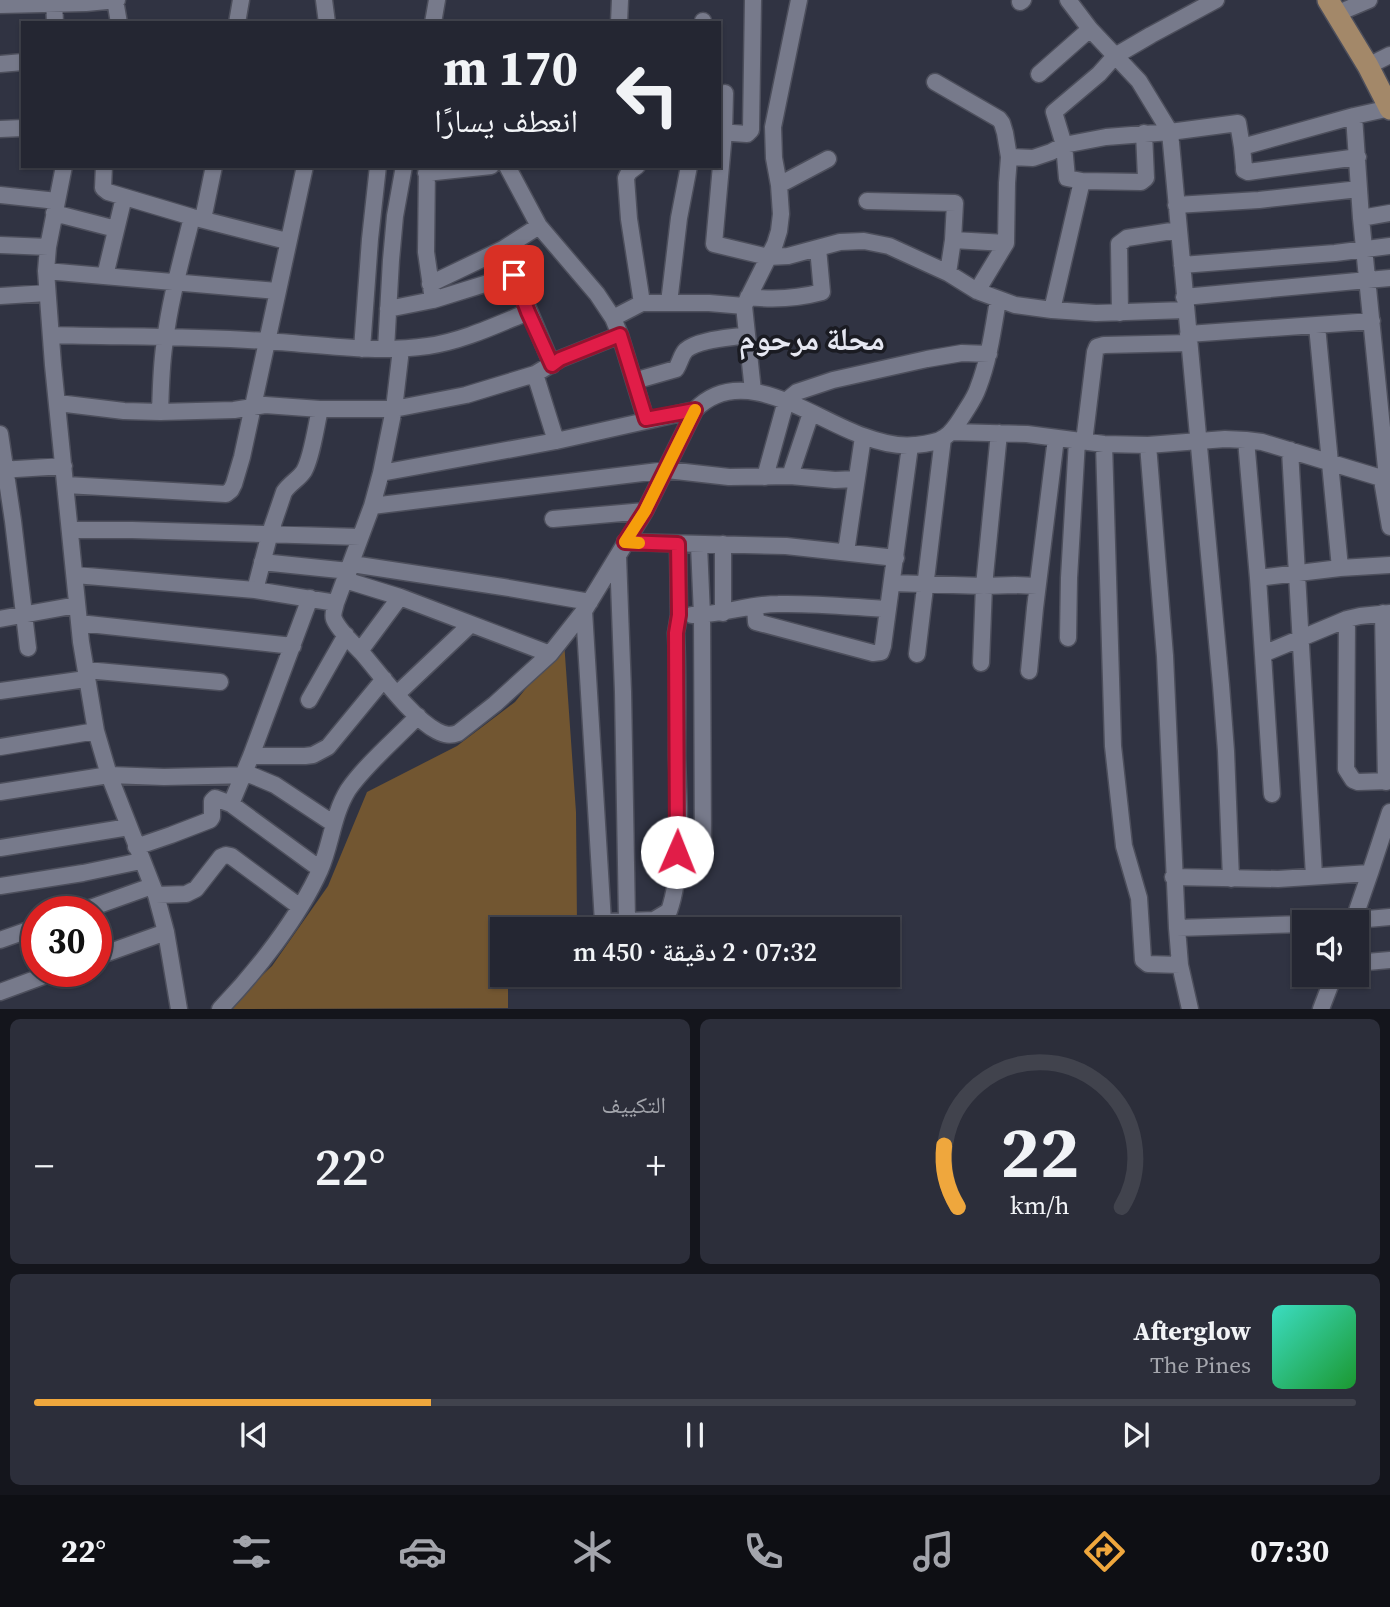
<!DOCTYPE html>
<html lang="ar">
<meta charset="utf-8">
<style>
body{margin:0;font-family:"Source Serif 4","Noto Naskh Arabic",serif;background:#2c2e3a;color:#f1f3f6;direction:rtl;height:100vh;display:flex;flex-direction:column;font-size:26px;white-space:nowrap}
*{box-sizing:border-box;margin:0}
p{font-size:23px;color:#a3a5ac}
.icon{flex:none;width:38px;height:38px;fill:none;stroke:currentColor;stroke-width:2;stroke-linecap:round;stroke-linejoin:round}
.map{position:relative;height:1009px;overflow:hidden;direction:ltr}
.sheet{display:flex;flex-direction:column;gap:10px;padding:10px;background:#14151c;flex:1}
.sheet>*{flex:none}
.hud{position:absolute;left:21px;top:21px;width:700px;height:147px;border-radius:0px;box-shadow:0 2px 5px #0004,0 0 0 2px #41434d;direction:rtl;background:#242632;color:#f1f3f6;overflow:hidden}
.controls{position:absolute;left:1292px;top:910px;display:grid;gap:14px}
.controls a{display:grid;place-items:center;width:77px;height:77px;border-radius:0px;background:#242632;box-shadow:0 2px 5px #0004,0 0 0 2px #41434d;font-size:35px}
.speed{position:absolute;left:21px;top:896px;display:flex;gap:14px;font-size:35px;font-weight:700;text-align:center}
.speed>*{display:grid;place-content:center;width:91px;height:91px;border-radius:50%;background:#242632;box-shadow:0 2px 5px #0004,0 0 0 2px #41434d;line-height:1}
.speed .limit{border:10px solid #d22;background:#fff;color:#111}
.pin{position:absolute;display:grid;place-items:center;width:60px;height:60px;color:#fff;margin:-30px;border-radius:14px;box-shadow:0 4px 10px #0006}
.me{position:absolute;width:77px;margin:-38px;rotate:1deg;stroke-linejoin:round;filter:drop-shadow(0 0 5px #0008)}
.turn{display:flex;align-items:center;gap:24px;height:147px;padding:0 28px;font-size:32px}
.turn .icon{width:91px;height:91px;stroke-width:2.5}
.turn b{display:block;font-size:49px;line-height:60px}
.big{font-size:52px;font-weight:600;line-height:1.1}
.sheet .card{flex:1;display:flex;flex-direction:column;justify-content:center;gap:10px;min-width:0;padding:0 24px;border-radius:10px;background:#2c2e3a}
.sheet .dial{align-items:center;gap:0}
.dial svg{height:182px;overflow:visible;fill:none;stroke:#41434d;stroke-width:7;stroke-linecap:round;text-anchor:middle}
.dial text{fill:#f1f3f6;stroke:none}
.song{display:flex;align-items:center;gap:21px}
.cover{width:84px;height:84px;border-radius:10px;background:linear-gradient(135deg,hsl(170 70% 55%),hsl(130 70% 35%))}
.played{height:7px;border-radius:4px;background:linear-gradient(90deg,#efa73d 30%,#41434d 30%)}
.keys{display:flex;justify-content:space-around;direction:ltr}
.heat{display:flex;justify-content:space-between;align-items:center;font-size:38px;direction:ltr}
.sheet .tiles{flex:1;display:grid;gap:10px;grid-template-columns:1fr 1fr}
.card:last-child{grid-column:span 2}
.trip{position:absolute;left:490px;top:917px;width:410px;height:70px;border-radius:0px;background:#242632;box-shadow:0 2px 5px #0004,0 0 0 2px #41434d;font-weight:600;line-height:70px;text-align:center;direction:rtl}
.menu{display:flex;height:112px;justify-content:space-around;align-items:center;background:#0e0f14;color:#a3a5ac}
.menu .icon{width:49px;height:49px}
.menu .on{color:#efa73d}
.menu b{font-size:32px;color:#f1f3f6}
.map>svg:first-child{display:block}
.green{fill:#725631}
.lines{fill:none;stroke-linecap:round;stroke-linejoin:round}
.minor-casing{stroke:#4d4f5c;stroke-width:19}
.major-casing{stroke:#4d4f5c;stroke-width:24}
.minor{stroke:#777a8b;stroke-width:16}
.major{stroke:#a38869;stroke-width:21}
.route-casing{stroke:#92132f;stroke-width:18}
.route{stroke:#e11d48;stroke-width:12}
.slow{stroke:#f59e0b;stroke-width:12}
.labels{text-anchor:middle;stroke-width:7;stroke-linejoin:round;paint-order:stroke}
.district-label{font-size:32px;font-weight:bold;fill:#e5e7f1;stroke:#1a1b22}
</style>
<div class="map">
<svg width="1390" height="1009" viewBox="0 0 1390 1009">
<rect width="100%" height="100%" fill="#303342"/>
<path class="green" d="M564,641L576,812L577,925L507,926V929H502V975H508V1008L227,1009L272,966L328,886L367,792L457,746L515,702Z"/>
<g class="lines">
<defs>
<path id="minor" d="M54,0L55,23
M115,0L119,23
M324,0L327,23
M1068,0L1090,29L1139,81L1170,132L1221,685L1226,751L1231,879
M1020,2L1023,0
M0,5L86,3L117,0
M1336,14L1369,0
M703,21V23
M237,23L241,0
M433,23L437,0
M619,23L620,0
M0,64L23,62
M1368,66L1390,55
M1039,74L1090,29
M935,82L999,119L1002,123L1005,133L1009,157L1007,183L1006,243L977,291
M725,93L724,132L714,244L768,257L788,256L840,242L864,241L889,246L948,273L977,291L1015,305L1052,310L1096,313L1186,310
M1354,116L1361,218L1386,468L1383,486L1390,527
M0,129L23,128
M719,132L747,134L751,130L753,0
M1242,147L1244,167V170L1248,172L1358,157
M1009,157L1033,158L1051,152L1064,145L1106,137L1170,132L1238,123L1242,147L1354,116L1390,108
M64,166L48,247L46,271L53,365L81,642L96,731L109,775L156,895L166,932L179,1009
M104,166L103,188L108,192L192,217L287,241
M427,166L426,252L433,300
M507,166L539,226L597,294L613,318L620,335L646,420
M637,166L629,172L626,178L629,219L642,303
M426,173L491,166
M1082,181L1067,178L1064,145L1054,112L1099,74L1115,56L1151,35L1216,0
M779,185L828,159
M0,195L57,201
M867,201L955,203L953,240L948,273
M1176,205L1259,200L1359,189
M54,213L116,229
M1361,218L1390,213
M203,219L214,166
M953,240L1006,243
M0,245L48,247
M503,249L552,365
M1182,265L1335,253L1390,246
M46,271L277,291
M105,276L124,197
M430,284L503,249L539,226
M0,296L47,293
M748,297C774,300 796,299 822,292L818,248
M1184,297L1390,278
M669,303L679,218L689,166
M388,309L433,300L514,275
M1052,310L1082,181L1141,182L1146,178L1144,133
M1120,313L1119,244L1127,238L1178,230
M613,318L642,303H709L744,306
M1317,326L1340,568
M1188,334L1372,321
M52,335C122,337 193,336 264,341C318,344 373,354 428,346C463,341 496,325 528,312
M362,349L370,239L378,166
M386,349L391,260L395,216L404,166
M401,349L394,409L381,473L372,506L336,603C335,608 332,614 334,619C339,631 353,643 362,653C381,675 412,718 437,731C445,735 450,736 458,733L495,704L550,654L584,611L645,511L695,410C742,361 814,419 863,436C879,442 898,447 915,445C925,444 937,443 945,437C954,431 959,421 965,412C970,404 975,397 978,388C989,360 993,330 998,300
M535,374L556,441
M634,381L676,369C680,363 681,355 686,350C699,339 731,338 747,335
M753,391L744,306L775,244L779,231L781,214L779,185L774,158L773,127L799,0
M58,403L124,411L160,412L234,410L265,405L320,409H394L466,395L535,374L560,359L620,335
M320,409C316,426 312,457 304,471C299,479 290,483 284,492L270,533L255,590L336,603
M160,412C161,388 161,364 165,341C170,299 182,258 192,217
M951,432L1027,434L1104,444L1148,445L1225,439L1246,440L1262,442L1378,477L1390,483
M0,434L13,521L28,648
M1246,440L1258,578L1272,794
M1084,442L1095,352L1097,347L1104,345L1189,343
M1104,444L1113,746L1124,846L1139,898L1143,960L1148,964L1180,965
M1148,445L1165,656L1177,928L1180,965L1190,1009
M1290,450L1314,876
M0,470L64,466
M381,473L556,441L695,410
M790,476L811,413
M765,477L786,401L797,392L833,380L927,359L962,353L989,354
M66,485L226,494L231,490L234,484L242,457L305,166
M372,506L667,470L729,477L790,476L835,480L856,479
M553,519L645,511
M70,530H132L360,537
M625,542L786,546L896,558
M846,552L863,437
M618,556L623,692L627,921
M262,562L349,571
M352,564L503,587L590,602
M75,575L255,590
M1258,578L1340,568L1390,565
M345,580L400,597L550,654
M892,583L984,586L1015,585L1037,586
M755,606L756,622L873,653L881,652L883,646L910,446
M584,611L603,922L654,920L669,911C684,869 678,801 677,756C677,715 678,674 676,633L679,615L678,544
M723,613V544
M1383,613L1386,782
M692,615C721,615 749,604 778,604C815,603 852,607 888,609
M0,619L77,605
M1347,619L1346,769L1353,780L1358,782L1390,781
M79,623L293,646
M1068,638L1069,578L1077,441
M360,651L400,597
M917,654L943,438
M1263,654L1347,619L1360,616L1390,613
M981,663L984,586L999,433
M86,670L220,682
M1029,671L1035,608L1056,438
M0,691L86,679
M397,694L471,624
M309,700L346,635
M0,747L96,731
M251,756H305L313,755L328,747L384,679
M0,792L109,775L164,777L251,775L275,785L334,824
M231,804L251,756L310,598
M136,847L171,835L210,820L212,817V801L215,798L231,804L320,869
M0,848L129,827
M1370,873L1390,812
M676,874H687L698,870L703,859L702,615L699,545
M1173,877L1278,879L1370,873L1353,922
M0,886L83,873L141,861
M156,895L186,894L196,889L221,857L226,855L231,856L300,907
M79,912L152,886
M1335,922L1390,917
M1177,928L1304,924
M0,940L37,927
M96,957L166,932
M1356,963L1390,960
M0,992L57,971
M220,1009C256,972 299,917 320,870C331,845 333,814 348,790C365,765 397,738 418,716
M1321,1009L1334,975"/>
<path id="major" d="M1328,0L1368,66L1390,109"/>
</defs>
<use href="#minor" class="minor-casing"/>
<use href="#major" class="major-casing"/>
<use href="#minor" class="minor"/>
<use href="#major" class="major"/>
</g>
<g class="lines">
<defs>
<path id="route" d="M514,275L528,312L552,365L560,359L620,335L646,419L695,410L645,511L625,542L678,544L679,615L676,633L677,852"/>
</defs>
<use href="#route" class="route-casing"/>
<use href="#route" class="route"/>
<path class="slow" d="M639,543L625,542L645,511L695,410"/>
</g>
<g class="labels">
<g class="district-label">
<text x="812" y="350">محلة مرحوم</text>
</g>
</g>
</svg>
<div class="controls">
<a><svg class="icon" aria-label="sound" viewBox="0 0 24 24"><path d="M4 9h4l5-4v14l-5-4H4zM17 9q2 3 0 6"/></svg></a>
</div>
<div class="speed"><div class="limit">30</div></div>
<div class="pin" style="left:514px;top:275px;background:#d93025"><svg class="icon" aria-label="arrive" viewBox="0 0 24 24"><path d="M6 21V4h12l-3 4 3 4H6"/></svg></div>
<svg class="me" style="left:677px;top:852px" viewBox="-20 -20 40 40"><circle r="19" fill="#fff"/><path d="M0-13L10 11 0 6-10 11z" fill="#e11d48"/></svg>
<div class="trip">07:32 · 2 دقيقة · 450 m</div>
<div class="hud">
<div class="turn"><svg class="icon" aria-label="left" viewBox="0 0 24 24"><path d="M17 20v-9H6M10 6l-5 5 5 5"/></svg><div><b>170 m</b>انعطف يسارًا</div></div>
</div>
</div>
<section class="sheet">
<div class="tiles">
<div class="card dial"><svg viewBox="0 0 100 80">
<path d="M14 69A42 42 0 1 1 86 69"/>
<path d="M14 69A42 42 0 0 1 8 42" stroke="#efa73d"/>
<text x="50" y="56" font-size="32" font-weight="700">22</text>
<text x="50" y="72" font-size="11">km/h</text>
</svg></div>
<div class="card"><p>التكييف</p>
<div class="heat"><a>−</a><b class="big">22°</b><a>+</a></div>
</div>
<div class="card">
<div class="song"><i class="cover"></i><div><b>Afterglow</b><p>The Pines</p></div></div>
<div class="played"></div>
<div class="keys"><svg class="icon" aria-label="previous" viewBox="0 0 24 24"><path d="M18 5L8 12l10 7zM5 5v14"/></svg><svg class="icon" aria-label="pause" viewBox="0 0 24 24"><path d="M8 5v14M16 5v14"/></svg><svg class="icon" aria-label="next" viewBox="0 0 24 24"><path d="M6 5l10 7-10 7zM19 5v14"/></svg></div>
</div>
</div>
</section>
<nav class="menu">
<b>07:30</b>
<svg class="icon on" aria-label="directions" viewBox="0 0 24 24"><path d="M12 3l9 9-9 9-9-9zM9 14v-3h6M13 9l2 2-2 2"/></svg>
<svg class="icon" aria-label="music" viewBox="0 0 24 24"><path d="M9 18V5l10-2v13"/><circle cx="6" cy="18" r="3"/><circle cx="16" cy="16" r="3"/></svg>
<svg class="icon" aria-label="phone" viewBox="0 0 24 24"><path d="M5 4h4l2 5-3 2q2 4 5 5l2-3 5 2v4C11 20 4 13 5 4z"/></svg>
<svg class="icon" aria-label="climate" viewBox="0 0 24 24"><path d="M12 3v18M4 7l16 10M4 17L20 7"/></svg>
<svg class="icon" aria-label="car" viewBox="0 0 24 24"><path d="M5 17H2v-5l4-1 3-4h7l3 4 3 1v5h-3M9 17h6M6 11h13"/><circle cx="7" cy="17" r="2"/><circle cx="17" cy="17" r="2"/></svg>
<svg class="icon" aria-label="filters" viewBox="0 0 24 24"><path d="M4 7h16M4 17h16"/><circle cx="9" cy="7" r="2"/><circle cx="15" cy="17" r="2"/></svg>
<b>22°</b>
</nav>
